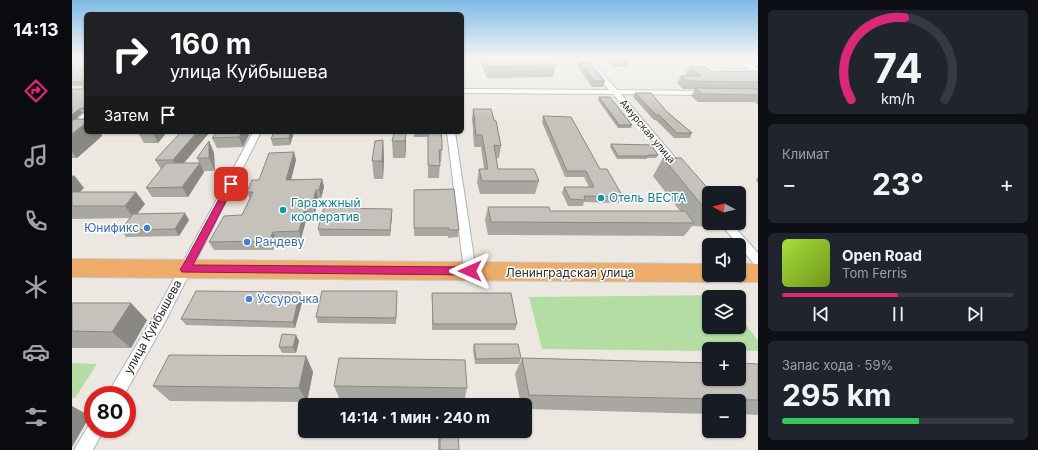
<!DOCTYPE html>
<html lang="ru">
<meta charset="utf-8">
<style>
body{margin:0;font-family:Inter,sans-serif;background:#20242c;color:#f1f3f6;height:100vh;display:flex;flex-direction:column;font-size:15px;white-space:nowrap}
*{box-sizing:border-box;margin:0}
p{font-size:13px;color:#9ea1a6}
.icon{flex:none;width:22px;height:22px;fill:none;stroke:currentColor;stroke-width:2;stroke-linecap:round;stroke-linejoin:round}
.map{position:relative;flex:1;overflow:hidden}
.sheet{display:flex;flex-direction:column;gap:10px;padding:10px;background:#0d0f14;width:280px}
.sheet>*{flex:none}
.hud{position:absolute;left:12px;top:12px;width:380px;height:122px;border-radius:6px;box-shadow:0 1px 3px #0004;background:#202124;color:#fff;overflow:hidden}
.needle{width:26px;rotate:277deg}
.controls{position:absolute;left:630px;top:186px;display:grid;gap:8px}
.controls a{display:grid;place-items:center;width:44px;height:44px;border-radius:6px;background:#171b24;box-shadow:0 1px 3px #0004;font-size:20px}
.speed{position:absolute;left:12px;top:386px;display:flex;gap:8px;font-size:20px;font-weight:700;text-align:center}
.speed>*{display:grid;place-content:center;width:52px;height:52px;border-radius:50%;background:#171b24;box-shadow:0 1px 3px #0004;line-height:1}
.speed .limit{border:6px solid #d22;background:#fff;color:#111}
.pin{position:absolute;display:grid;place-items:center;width:34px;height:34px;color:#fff;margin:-17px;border-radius:8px;box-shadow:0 2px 6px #0006}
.me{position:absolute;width:44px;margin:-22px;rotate:270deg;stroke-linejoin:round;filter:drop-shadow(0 0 3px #0008)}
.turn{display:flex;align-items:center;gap:14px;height:84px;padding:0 20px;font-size:18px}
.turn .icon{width:52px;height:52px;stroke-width:2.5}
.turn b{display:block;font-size:28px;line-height:34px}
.then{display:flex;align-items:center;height:38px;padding:0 20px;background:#0003;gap:8px;font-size:15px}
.big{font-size:30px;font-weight:700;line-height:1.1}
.sheet .widget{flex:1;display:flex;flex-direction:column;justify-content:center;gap:6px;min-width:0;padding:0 14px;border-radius:6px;background:#20242c}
.sheet .dial{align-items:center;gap:0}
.dial svg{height:104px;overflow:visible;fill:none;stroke:#363941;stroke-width:7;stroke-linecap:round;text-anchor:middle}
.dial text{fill:#f1f3f6;stroke:none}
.song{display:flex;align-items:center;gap:12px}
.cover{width:48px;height:48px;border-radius:6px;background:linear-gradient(135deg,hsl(80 70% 55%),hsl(80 70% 35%))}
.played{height:4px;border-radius:2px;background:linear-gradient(90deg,#db2777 50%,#363941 50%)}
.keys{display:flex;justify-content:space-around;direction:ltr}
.heat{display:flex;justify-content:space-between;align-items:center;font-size:22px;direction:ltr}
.charge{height:6px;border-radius:3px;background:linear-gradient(90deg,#34c759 59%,#363941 0)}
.trip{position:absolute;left:226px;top:398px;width:234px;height:40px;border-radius:6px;background:#171b24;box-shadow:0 1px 3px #0004;font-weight:700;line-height:40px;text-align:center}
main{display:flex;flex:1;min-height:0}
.dock{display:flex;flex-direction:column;width:72px;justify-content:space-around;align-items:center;background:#090b0e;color:#9ea1a6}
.dock .icon{width:28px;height:28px}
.dock .selected{color:#db2777}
.dock b{font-size:18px;color:#f1f3f6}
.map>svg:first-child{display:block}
.green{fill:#b3dda3}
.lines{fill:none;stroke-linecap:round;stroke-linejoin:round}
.street-casing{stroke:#b1b2bb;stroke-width:2}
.secondary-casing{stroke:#b1b2bb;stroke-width:2}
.highway-casing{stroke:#c8c8c8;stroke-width:2}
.street{fill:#fff;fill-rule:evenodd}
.secondary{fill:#fff;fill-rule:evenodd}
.highway{fill:#eeac6a;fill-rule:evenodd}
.wall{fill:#a9a7a2}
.shaded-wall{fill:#8a8884}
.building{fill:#c5c2bc;stroke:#8a8884}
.route{fill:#db2777;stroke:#8e194d}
.culture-dot{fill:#0f9aa8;stroke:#fff;stroke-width:1.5}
.shop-dot{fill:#3f7fe0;stroke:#fff;stroke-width:1.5}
.labels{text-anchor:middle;stroke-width:3;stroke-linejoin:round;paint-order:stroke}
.far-street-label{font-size:10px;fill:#2d2d2d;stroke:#fff}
.culture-label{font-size:12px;fill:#0d838f;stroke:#fff;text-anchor:start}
.shop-label{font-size:12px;fill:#366cbe;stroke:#fff;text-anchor:start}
.street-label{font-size:12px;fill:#2d2d2d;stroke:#fff}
</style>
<main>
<nav class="dock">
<b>14:13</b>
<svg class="icon selected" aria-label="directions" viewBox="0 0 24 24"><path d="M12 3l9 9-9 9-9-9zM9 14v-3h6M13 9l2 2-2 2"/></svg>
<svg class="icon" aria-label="music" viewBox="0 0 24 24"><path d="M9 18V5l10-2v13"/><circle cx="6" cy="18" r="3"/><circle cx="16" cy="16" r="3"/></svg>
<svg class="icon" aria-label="phone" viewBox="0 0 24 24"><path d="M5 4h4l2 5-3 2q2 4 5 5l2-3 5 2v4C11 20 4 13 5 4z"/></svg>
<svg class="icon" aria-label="climate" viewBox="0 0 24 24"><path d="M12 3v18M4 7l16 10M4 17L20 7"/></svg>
<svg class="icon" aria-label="car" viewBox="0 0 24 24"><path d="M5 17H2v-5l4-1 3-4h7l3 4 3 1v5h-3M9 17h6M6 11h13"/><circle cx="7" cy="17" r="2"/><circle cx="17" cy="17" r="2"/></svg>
<svg class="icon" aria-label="filters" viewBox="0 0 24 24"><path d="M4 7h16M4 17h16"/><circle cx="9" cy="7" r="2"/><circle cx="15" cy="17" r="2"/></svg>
</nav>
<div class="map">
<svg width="686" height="450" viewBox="0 0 686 450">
<rect width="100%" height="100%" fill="#ece8e1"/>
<path class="green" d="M653,295L654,297H637V327H667V315L686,341V351H667V349H637V351L470,349L457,297Z
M0,363L25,364L3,398H0Z"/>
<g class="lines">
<defs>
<path id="street" d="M511,58H517L545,90L638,91V95H635L549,94L611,167L613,169L611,171H605L541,94L390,93V89L537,90Z
M11,114H14V120L0,130V124Z
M181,132H189L94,320L52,395H35L84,312Z
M375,132H383L404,271L402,274L398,276L394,274L392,271Z
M648,223H659L686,253V266L682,264Z
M21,422V429H32L21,450H2L18,423Z"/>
<path id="secondary" d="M659,58H669L686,68V75Z"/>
<path id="highway" d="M0,259L637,264V275H647L645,279L637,282L0,277Z
M667,264H686V282H667L659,279L657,275H667Z"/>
</defs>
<use href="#street" class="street-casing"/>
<use href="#secondary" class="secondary-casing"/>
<use href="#highway" class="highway-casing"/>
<use href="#street" class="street"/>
<use href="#secondary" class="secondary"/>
<use href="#highway" class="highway"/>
</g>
<path class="wall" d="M14,58V113H10L4,119L14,132H28L30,136L5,158H0V89H11L12,86H0V62Z
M407,58H478L484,66L481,77L415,78Z
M528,58H559L556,67H542L535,59H529Z
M508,62L533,81L531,87H520L506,67Z
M617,67L639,72L686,71V105L683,102H626L619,96L623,89H611L605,83L609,76H615L613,74Z
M563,93L594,111L620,133L618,138H602L584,120H582L561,97Z
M527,97L560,125L559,128H546L526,100Z
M401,109L429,146L427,158H424L426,169L467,181L463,194H408L405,182L407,169H412L409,147H402L401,132V128L400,120Z
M471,116L528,169L551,197L548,203L512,202L511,206H496L490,193L492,187H517L512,177H493L470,122Z
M95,132L86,143H72L66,133Z
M145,132H176L177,135L171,147L145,148L140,138Z
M202,132H222L218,145L201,146L199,139Z
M342,132H369L370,150L369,162H368L367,178H356V137H342Z
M137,133L112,163H127L125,158L137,141L142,153L143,171H132V172L116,197H80L74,188L89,169L83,160Z
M334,133V150L333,158H321L320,141Z
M311,140L312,158L311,179H302L300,161Z
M539,144L586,155L584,158H575V159H545L538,147Z
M591,158L637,193V223H642L639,227L620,226L612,236L416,235L413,220L416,207L478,211H608L581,176Z
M224,160L219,179H250L252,187L249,198H246L243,213H236L229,239L204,240L201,250H142L137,242L170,215L178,199L175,192L187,180Z
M0,175L12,188L8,192H64L73,204L65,214L117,220L107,236L54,237L49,230L58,218L0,219Z
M686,177V183L684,180Z
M342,190L387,230L386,237L376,238V236H342Z
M320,215L318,236H248L246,229Z
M325,291V298L324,324L246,323L244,317Z
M360,293L445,324L443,330H360Z
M231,299L223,328L114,325L109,319Z
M0,303L75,320L59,348H0Z
M227,341L224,353H210L207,347Z
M402,344L449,358L447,364H403L401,350Z
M234,356L241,372L235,402L98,401L81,386Z
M450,358L686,364V415L667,414V401H637V414L453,409V405H449L443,374Z
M262,386L395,388L392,403L268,400Z
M367,431L387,450H366V442Z"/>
<path class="shaded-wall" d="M14,106V112L11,108Z
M7,109L10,113L0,122V115Z
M14,123V132H28L30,136L5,158L0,152V134Z
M82,132H95L86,143L81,133Z
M125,132H136L137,133L106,170L101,160Z
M169,132H176L177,135L171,147L167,137Z
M218,132H222L218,145L217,138Z
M334,133V150L333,158V141Z
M311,140L312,158L311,179L310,161Z
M137,141L142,153L143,171L137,158Z
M222,152L224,160L217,188L214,180Z
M128,163L132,172L116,197L110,187Z
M2,175L12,188L0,199V177Z
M250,179L252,187L249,198L247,190Z
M244,190L246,198L243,213L240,204Z
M64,192L73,204L62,218L53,206Z
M234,204L236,213L229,239L227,231Z
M320,209V215L318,236V230Z
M113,213L117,220L107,236L103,229Z
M201,232L204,240L201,250L197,241Z
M228,292L231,299L223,328L221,322Z
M59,303L75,320L59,348L40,332Z
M224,335L227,341L224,353L221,347Z
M234,356L241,372L235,402L227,388Z
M0,406L18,416L0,447Z"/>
<path class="building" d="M8,58H14V69L11,71H14V106L11,108L7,109L0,115V89H11L13,84L11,82H0V62Z
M413,58H478L484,66L416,67Z
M508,62H518L533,81H522Z
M617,67H634L639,72L686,71V82L615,81L609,76H629Z
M623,88L686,89V95L630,94Z
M563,93H579L594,111L620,133H605L587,115H584Z
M527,97H538L560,125H547Z
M401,109H419L422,120L424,121L429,146L422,145L426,169H462L467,181H410L407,169H416L410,135H404L402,120H403Z
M471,116L499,117L528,169H535L551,197L512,196L513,200L498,199L492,187H522L514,171H495Z
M2,119H14V123L0,134V121Z
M67,132H82L81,133H66Z
M109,132H125L101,160H83Z
M145,132H170L167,137L140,138Z
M202,132H218L217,138L199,139Z
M356,132H369L370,141V150H367L368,166L356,165Z
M322,133H334L333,141H320Z
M311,140L310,161H300L303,141Z
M137,141V158H125Z
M539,144L579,145L586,155H576V156H546Z
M222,152L214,180L250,179L247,190H244L240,204H234L227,231L201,232L197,241L137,242L152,216L170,215L181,192H175L180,180H187L197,153Z
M591,158H609L640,193H637V209H633Z
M94,163H128L110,187L74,188Z
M382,189L387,230H377V228H342V190Z
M0,192H64L53,206H0Z
M416,207H477L478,211H613L622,223L419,222Z
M252,208L320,209L318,230L246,229Z
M113,213L103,229L49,230L61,214Z
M124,291L228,292L221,322L109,319Z
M250,291H325L324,318L244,317Z
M360,293H439L445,324H361Z
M0,303H59L40,332L0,331Z
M210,334L224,335L221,347H207Z
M402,344H446L449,358L404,359Z
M97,355L234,356L227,388L81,386Z
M267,358L393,360L395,388L262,386Z
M450,358L637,363V379H667V363L686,364V400L457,395Z
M368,431H386L387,450H368Z"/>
<linearGradient id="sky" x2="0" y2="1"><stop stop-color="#7ebae6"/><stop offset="0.48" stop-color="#f6f5f2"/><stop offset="1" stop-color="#f6f5f2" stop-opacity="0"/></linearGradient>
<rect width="686" height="121" fill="url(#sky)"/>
<path class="route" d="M159,181L163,184L121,265L398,267L401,268L403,271L401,274L398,275L110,272L108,269L110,267L155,184Z"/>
<g class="culture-dot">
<circle cx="529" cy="198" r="4"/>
<circle cx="211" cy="210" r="4"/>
</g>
<g class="shop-dot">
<circle cx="75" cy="228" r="4"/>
<circle cx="175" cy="242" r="4"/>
<circle cx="177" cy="299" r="4"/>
</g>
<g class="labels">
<g class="far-street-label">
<text transform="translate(576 131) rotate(50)" y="4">Амурская улица</text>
</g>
<g class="culture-label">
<text x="537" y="202">Отель ВЕСТА</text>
<text x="219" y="207">Гаражжный<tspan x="219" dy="14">кооператив</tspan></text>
</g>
<g class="shop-label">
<text x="67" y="232" text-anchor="end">Юнификс</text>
<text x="183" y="246">Рандеву</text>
<text x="185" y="303">Уссурочка</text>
</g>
<g class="street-label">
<text x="498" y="277">Ленинградская улица</text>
<text transform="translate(81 327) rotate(-61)" y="4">улица Куйбышева</text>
</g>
</g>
</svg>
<div class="controls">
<a><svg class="needle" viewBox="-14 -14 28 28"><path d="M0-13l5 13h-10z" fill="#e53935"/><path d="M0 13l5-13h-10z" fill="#9ea1a6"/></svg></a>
<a><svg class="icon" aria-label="sound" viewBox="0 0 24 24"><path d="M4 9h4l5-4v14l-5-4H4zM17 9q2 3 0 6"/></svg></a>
<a><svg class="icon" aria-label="layers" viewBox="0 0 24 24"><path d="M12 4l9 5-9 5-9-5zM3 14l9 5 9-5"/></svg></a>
<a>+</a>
<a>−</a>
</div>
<div class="speed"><div class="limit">80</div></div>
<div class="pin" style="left:159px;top:184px;background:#d93025"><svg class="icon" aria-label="arrive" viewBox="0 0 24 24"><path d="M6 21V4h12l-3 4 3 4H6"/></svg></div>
<svg class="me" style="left:398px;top:271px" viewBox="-20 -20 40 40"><path d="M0-17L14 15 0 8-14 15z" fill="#db2777" stroke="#fff" stroke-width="4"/></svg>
<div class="trip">14:14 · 1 мин · 240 m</div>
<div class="hud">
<div class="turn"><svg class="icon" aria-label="right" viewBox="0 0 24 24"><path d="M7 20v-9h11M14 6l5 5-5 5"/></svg><div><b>160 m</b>улица Куйбышева</div></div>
<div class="then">Затем<svg class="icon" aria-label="arrive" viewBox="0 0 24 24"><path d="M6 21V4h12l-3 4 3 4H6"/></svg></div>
</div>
</div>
<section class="sheet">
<div class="widget dial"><svg viewBox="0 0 100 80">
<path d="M14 69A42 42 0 1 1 86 69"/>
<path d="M14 69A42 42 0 0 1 55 6" stroke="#db2777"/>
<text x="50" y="56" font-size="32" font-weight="700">74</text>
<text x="50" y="72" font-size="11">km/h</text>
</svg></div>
<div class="widget"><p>Климат</p>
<div class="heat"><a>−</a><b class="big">23°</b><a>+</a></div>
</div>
<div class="widget">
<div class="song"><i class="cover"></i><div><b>Open Road</b><p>Tom Ferris</p></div></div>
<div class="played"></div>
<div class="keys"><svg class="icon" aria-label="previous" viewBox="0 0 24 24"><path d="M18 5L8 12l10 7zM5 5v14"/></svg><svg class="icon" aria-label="pause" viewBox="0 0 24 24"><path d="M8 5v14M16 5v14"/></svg><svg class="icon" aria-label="next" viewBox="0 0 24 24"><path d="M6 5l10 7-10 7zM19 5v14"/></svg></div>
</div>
<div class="widget"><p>Запас хода · 59%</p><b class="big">295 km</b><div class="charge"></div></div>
</section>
</main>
